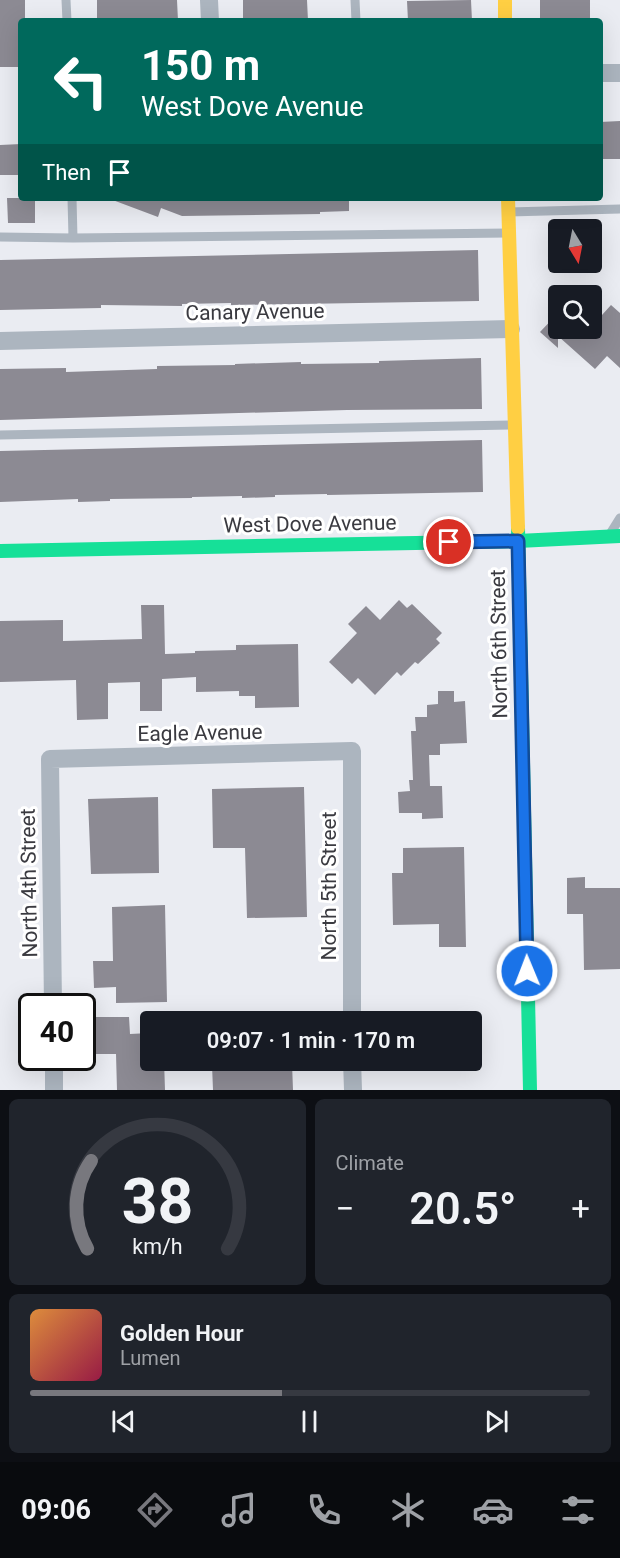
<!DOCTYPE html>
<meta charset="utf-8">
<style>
body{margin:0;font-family:Roboto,sans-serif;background:#20242c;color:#f1f3f6;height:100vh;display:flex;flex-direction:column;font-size:22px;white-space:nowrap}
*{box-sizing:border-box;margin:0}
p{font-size:20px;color:#9ea1a6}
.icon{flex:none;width:33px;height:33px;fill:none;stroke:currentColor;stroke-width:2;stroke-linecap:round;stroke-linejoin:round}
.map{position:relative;height:1090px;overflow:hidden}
.sheet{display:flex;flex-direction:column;gap:9px;padding:9px;background:#0d0f14;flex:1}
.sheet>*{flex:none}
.top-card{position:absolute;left:18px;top:18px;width:585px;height:183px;border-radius:6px;box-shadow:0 6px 24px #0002;background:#00695c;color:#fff;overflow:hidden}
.needle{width:39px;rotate:170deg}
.controls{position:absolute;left:548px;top:219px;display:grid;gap:12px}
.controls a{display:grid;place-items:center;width:54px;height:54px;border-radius:6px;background:#171b24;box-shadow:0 6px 24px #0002;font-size:30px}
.speed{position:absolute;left:18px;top:993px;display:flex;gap:12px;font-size:30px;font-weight:700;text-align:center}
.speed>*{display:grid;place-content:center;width:78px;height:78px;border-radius:50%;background:#171b24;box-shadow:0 6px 24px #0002;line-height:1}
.speed .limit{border:3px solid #111;border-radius:9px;background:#fff;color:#111}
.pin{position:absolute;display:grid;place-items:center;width:51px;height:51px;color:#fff;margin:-26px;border:3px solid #fff;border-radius:50%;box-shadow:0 2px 6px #0007}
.me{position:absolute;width:66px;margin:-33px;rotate:359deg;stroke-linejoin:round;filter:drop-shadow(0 0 4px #0008)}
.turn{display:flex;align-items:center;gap:21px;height:126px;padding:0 24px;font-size:27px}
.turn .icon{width:78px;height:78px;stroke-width:2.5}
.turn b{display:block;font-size:42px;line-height:51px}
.then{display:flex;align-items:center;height:57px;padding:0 24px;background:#0003;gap:12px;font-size:22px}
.big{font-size:45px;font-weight:600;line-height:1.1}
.sheet .tile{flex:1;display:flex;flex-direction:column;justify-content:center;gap:9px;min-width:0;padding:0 21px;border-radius:9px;background:#20242c}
.sheet .dial{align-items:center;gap:0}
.dial svg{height:156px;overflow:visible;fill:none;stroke:#363941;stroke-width:7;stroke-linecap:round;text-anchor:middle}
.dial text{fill:#f1f3f6;stroke:none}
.song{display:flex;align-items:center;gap:18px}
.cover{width:72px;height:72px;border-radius:9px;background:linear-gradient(135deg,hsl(30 70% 55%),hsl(340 70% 35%))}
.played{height:6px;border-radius:3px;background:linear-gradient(90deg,#78787e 45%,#363941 45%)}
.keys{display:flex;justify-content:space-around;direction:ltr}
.heat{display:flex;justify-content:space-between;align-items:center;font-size:33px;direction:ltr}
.sheet .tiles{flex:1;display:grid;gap:9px;grid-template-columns:1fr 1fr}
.tile:last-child{grid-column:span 2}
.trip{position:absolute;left:140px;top:1011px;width:342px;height:60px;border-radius:6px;background:#171b24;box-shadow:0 6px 24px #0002;font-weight:600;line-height:60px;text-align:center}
.dock{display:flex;height:96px;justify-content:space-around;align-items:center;background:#090b0e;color:#9ea1a6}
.dock .icon{width:42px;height:42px}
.dock .on{color:#78787e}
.dock b{font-size:27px;color:#f1f3f6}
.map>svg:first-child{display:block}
.building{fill:#8c8a93}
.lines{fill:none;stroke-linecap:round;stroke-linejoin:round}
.lane{stroke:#acb5bf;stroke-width:9}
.street{stroke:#acb5bf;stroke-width:18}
.fast{stroke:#16e098;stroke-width:14}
.slow{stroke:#ffcf43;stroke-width:14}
.route-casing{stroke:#114b97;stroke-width:15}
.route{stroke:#1a73e8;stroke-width:10}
.labels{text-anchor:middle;stroke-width:6;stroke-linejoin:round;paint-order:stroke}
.street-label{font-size:21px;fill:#3a3a40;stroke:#fff}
</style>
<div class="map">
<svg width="620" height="1090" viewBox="0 0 620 1090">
<rect width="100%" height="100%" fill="#eaecf2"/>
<path class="building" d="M0,0H25V21H21V67H0Z
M97,0H177L178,21H97Z
M243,0H307L308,21H243Z
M471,0L472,21H408L407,1Z
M540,0H590V21H540Z
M620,121V159H600V122Z
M21,144V175H0V145Z
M7,198H35V223H8Z
M111,198H349V211L320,212V214L182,216L161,208L158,217L110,199Z
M478,250L479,301L231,305V303L182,304V306L101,305V308L0,310V260Z
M591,305L602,315L611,305L620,313V368L607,356L595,369L558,336V348L540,332L558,313V328H591Z
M481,358L482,409L347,410L0,420V369L66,368V372L157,369V366L235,365V364L301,362V364L379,363V361Z
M482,440L483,492L327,495V494L275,495V497L242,498V496L192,497V498L110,499V501L78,502V499L0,502V451Z
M399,600L407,608L412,604L442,633L436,639L440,643L418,664L415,662L401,676L397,672L375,695L358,678L352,684L329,662L357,633L348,624L366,606L380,620Z
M141,605H164L165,654L195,653V651L236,650V645L298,644L299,707L255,708V696H239V691L196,692V677L162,679V711H140V682L108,683V719L77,720L76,680L0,682V621L63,620V641L142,639Z
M438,691H454V702L465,701L467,743L440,744V755H429L430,786H442L443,818L422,819V813H399L398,792L410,791L409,780H413L411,731H416L415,717H427V705L438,704Z
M304,787L307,917L247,918L245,848H213L212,789Z
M158,797L159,873L91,874L88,799Z
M464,847L466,947H439V924L393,925L392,873H403V848Z
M585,877V888H620V969L584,970L583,914H567V878Z
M165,905L167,1002L116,1003V987L94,988L93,961H113L112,907Z
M94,1017H129L130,1034L150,1033V1060H164L165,1090H117L116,1054H95Z
M292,1063L293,1090H213L212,1065Z"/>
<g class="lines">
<path class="lane" d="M66,0L67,21
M355,0L356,21
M72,198L73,238
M509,212L620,209
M0,237L73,238L508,233
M0,435L514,425
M610,534L620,518"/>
<path class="street" d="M209,0L210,21
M600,73H620
M0,341L511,329
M53,1006L50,759L352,751V1022
M54,1058V1090
M352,1060L353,1090"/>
<path class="fast" d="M518,528L530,1090
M0,551L518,541L620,536"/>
<path class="slow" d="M505,0V21
M508,198L518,528"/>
</g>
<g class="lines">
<defs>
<path id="route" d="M449,542L518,541L527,971"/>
</defs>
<use href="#route" class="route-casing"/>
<use href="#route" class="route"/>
</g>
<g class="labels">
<g class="street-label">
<text transform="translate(255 312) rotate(-1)" y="7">Canary Avenue</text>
<text transform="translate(310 524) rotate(-1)" y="7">West Dove Avenue</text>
<text transform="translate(499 644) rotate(-91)" y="7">North 6th Street</text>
<text transform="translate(200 733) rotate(-1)" y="7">Eagle Avenue</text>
<text transform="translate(29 883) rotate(-91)" y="7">North 4th Street</text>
<text transform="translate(329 886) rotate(-90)" y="7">North 5th Street</text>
</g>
</g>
</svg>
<div class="controls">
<a><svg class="needle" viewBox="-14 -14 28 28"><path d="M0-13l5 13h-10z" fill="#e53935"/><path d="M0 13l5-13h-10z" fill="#9ea1a6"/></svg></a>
<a><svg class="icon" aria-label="search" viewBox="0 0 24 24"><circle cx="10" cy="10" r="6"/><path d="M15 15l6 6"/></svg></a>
</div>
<div class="speed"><div class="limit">40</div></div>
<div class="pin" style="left:449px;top:542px;background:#d93025"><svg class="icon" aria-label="arrive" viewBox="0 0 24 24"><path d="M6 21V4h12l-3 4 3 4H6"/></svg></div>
<svg class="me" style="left:527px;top:971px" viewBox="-20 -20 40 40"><circle r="17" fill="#1a73e8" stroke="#fff" stroke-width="3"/><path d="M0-11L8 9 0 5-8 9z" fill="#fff"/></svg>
<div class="trip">09:07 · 1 min · 170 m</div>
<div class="top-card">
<div class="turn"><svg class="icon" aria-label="left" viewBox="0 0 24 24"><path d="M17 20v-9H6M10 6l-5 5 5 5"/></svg><div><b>150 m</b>West Dove Avenue</div></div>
<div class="then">Then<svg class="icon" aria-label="arrive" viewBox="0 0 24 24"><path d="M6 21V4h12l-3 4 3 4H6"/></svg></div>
</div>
</div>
<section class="sheet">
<div class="tiles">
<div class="tile dial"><svg viewBox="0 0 100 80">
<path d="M14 69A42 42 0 1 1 86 69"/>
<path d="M14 69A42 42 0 0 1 16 24" stroke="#78787e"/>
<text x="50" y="56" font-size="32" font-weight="700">38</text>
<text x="50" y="72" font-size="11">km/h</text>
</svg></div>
<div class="tile"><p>Climate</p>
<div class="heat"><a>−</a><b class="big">20.5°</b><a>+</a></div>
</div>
<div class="tile">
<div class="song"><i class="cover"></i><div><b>Golden Hour</b><p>Lumen</p></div></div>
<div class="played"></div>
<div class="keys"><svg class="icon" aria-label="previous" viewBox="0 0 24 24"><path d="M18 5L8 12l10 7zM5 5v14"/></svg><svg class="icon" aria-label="pause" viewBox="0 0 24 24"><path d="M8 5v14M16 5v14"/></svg><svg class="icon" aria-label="next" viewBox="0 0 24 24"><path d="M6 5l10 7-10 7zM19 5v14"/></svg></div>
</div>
</div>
</section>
<nav class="dock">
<b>09:06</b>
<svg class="icon on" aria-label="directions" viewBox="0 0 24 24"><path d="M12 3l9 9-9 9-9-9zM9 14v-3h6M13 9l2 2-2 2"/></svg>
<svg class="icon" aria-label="music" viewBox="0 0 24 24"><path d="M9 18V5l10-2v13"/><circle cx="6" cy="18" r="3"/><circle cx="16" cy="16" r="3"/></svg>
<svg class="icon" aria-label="phone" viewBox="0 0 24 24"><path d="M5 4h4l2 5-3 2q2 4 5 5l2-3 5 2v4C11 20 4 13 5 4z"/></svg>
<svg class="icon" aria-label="climate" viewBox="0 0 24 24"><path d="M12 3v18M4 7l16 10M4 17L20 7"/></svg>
<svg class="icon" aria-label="car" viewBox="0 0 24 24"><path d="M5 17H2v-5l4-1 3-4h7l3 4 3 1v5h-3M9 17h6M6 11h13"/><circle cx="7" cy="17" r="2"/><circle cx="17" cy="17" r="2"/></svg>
<svg class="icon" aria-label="filters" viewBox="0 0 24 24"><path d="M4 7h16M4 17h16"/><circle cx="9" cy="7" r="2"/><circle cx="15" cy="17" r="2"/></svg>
</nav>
